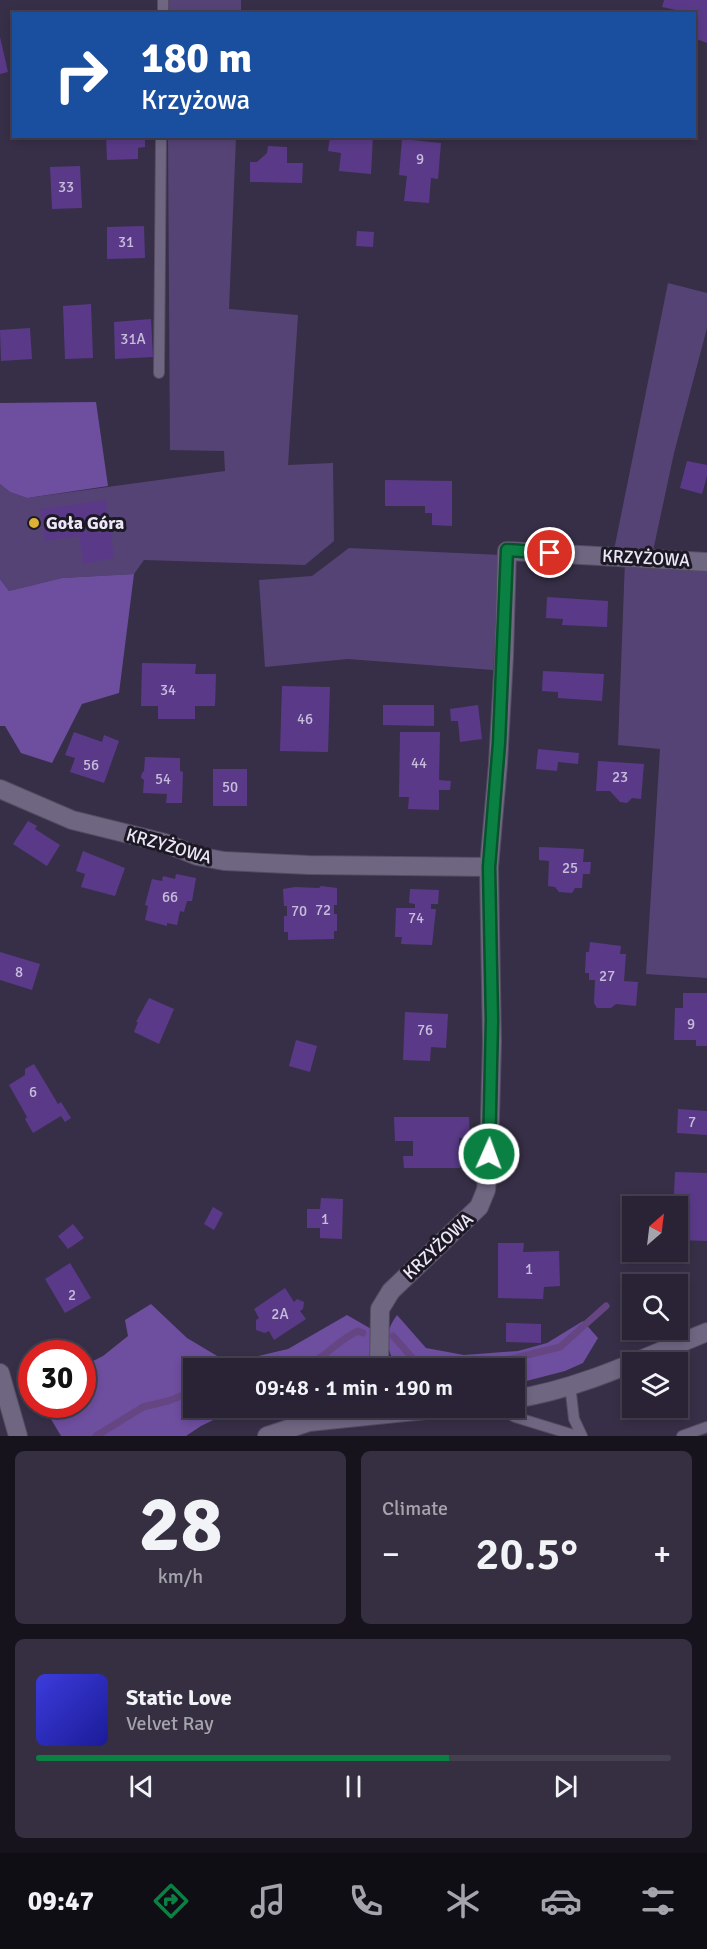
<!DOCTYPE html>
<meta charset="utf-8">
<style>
body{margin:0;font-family:Signika,sans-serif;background:#352f41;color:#f1f3f6;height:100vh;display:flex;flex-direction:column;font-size:22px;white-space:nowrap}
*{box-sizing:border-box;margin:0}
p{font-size:20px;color:#a5a4ad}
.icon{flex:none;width:33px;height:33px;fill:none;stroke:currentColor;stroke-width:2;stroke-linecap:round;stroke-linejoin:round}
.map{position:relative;height:1436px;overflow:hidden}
.side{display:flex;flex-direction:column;gap:15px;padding:15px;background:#17131d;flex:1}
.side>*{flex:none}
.banner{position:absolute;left:12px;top:12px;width:684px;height:126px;border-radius:0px;box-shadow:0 3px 9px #0003,0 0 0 2px #454050;background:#1a4fa0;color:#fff;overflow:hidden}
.needle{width:39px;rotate:28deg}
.tools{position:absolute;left:622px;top:1196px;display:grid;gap:12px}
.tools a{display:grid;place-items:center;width:66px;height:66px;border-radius:0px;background:#292335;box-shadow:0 3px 9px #0003,0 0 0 2px #454050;font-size:30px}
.speed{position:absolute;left:18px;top:1340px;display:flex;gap:12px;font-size:30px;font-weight:700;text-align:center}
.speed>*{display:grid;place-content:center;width:78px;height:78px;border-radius:50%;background:#292335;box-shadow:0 3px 9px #0003,0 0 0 2px #454050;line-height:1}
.speed .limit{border:9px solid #d22;background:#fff;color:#111}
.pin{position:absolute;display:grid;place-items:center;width:51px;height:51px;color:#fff;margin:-26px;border:3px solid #fff;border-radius:50%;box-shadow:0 2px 6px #0007}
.me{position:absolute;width:66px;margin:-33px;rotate:2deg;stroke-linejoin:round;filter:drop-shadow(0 0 4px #0008)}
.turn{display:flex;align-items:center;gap:21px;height:126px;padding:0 30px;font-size:27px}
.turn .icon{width:78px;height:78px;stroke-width:2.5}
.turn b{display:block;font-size:42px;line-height:51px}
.big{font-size:45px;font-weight:600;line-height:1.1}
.side .tile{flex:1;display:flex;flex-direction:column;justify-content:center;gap:9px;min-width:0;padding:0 21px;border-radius:9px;background:#352f41}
.side .dial{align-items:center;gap:0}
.dial b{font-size:78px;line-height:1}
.song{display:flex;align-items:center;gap:18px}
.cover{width:72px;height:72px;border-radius:9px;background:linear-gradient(135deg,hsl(240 70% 55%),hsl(240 70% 35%))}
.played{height:6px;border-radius:3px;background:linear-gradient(90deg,#0b8043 65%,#454050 65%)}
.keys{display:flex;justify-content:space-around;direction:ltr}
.heat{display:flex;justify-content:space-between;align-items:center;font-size:33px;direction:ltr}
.side .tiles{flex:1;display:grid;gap:15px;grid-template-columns:1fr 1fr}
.tile:last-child{grid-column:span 2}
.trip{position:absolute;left:183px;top:1358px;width:342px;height:60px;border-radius:0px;background:#292335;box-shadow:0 3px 9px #0003,0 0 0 2px #454050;font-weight:600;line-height:60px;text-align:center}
.tabs{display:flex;height:96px;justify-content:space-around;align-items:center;background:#100e15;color:#a5a4ad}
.tabs .icon{width:42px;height:42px}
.tabs .on{color:#0b8043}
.tabs b{font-size:27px;color:#f1f3f6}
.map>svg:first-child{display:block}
.green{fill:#564376}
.forest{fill:#6e4e9f}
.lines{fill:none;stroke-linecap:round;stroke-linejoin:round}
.stream{stroke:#654683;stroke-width:7}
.building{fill:#5a3a88}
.lane-casing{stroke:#544c62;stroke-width:12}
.street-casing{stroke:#544c62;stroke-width:20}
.secondary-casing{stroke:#544c62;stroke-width:20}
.lane{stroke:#6f6682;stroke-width:10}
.street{stroke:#6f6682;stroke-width:18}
.secondary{stroke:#6f6682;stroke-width:18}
.route-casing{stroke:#07532c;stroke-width:15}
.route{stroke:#0b8043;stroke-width:10}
.poi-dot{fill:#dbb233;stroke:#1d1924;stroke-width:2}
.labels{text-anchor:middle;stroke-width:6;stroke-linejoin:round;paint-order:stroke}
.number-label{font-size:15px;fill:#c8bcdb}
.poi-label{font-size:18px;font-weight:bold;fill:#ece7f7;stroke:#1d1924;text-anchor:start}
.street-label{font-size:18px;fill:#ece7f7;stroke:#1d1924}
</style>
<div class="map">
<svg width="707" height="1436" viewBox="0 0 707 1436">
<rect width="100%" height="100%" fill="#372f47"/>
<path class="green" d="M168,0H241V13H168Z
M168,137H236L229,309L298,315L288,465L333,463L334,541L305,565L144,560L134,574L62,578L9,591L0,579V484L10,492L27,498L225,471L224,451L170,450Z
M668,283L707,293V328L674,453L653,551L614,550Z
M349,548L501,555L493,670L348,659L265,667L259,580L312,576Z
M625,561L707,567V978L646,974L660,749L618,745Z"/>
<path class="forest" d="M96,402L108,486L27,498L10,492L0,484V403Z
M134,574L119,693L82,704L52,763L21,753L5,726H0V579L9,591L62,578Z
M151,1304L187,1338L229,1363L288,1349L347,1315L373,1330V1368H194V1407H240L201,1426L186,1436H61L42,1404H82L83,1366L103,1356L128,1336L125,1320Z
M397,1315L426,1348L464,1355L518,1351L547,1343L583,1321L598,1338L583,1363L565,1371L515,1384L514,1368H396C387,1346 382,1336 397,1315Z"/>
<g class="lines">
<path class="stream" d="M393,1336L415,1361L424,1368
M502,1361L560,1347L606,1306
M280,1368C293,1366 307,1366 318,1359C332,1350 342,1338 358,1331L363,1333
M464,1368L479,1365
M96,1436L143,1407L168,1401L194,1391"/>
</g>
<path class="building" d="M664,0H707V43L694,38V14H675L676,10L662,7Z
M0,37L8,72L0,74Z
M106,136H145V147L138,148V159L107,160Z
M330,136H373L371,174L339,171L341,153L328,151Z
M402,139L441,143L438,179L431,178L429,203L404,201L407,176L399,175Z
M268,146L287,147V163H303L302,183L250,182V162H257L267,153Z
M80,166L82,208L52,209L50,167Z
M144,226L145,258L107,259V227Z
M357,231L374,232L373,247L356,246Z
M91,304L93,358L65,359L63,306Z
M151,319L153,357L115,359L114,322Z
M30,328L32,359L1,361L0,330Z
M687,461L707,465V476L702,494L680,488Z
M385,480L452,481V526L432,525V513H425V506H385Z
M106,500L114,558L83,564L79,536L45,541L40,509Z
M547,597L608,601L607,627L562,625L563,619L546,618Z
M142,663L196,664L195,674H216L215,706H195V719H158V706H141Z
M543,671L604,674L602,701L558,698V692L542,691Z
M282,686L330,687L328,752L280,751Z
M383,705H434V726L383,725Z
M478,705L482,739L460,742L458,721H451L450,709Z
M74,732L102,742L104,735L119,741L104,783L70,772L75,758L65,755Z
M400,732H440L439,780L451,781L450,790H439V810L408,809L409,797H399Z
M538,749L579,753L578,764L558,762L557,771L536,769Z
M145,757L180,758V771L183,772L182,803H166L167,794L143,793L144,780L141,778L142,773L144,771Z
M598,761L644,764L641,799L632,798L627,803L620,802L610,791H596Z
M213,769H247V806H213Z
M28,821L37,826L35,829L60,845L47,866L13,844Z
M539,847L584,849L583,862H591L590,874H583L582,888H575L572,893L559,892L555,887L548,886L549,861L539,860Z
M83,851L125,868L115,896L81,887L85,874L76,871Z
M176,874L196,878L192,901H187L184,912L180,911L177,925L167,923V926L145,920L148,906L145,905L152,879L162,881L163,876L175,879Z
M321,886L337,888V905H334V914H337V931H334V939L288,940V932H284V916H287V906H284L283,889L295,887L319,888Z
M410,889L439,890L438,904H431V909H436L432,945L401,944L402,937H395L396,908H415V904L409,903Z
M590,942L621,946L620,954H626L624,981L638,982L636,1006L616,1004L611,1008H597L594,1003L595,980H589V973H585L586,952H589Z
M0,952L40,964L32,990L0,980Z
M683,993H707V1046H696V1040H674L675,1008H683Z
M149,998L174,1009L159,1044L134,1032L138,1022H136Z
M405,1012L448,1014L446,1048L431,1047L430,1061L403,1060Z
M296,1040L317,1046L310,1072L289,1066Z
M34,1064L58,1104L61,1102L71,1118L65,1122L61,1116L33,1133L25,1119L27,1117L9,1085L25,1075V1069Z
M678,1109L707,1111V1135L677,1133Z
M394,1117H469L470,1138H459L460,1168H404L403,1156H413V1141H395Z
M675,1172L707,1173V1241L678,1240L681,1194H674Z
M321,1198L343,1199L342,1239L320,1238V1228H307V1209H320Z
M213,1207L223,1213L214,1230L204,1224Z
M73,1224L84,1238L68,1249L58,1236Z
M498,1243H524L523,1252L559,1251L560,1286L544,1287L543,1299L498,1298Z
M70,1263L91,1298L65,1313L45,1279Z
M285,1288L294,1302L297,1299L304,1302L303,1309L300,1311L306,1319L274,1340L269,1331L265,1333L256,1330V1320L259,1318L254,1309Z
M506,1323L541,1324V1343L506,1342Z"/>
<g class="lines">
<defs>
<path id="lane" d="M163,14V0
M159,373L161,136
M570,1385L574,1419L582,1436
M498,1407L515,1417L577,1436
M682,1436L707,1427"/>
<path id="street" d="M0,789L72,820L165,843L197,856L224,861L309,865L489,867
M379,1368L380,1309L391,1291L479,1207L486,1190L489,1154L492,1042L489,867L498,764L504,656L507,551L707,562
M514,1399C581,1389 645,1357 707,1332
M267,1436L309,1422L455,1407"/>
<path id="secondary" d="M0,1373L18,1436"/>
</defs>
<use href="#lane" class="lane-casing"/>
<use href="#street" class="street-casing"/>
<use href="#secondary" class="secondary-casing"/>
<use href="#lane" class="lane"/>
<use href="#street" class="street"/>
<use href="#secondary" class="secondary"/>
</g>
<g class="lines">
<defs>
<path id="route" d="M489,1154L492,1020L489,867L499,743L507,550L550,553"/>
</defs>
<use href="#route" class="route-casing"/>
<use href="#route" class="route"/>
</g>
<circle class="poi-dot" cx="34" cy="523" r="6"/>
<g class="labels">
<g class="number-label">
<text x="420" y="164">9</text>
<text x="66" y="192">33</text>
<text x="126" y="247">31</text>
<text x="133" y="344">31A</text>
<text x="168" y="695">34</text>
<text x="305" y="724">46</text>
<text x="419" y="768">44</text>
<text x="91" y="770">56</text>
<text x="620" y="782">23</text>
<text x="163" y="784">54</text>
<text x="230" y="792">50</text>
<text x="570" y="873">25</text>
<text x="170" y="902">66</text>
<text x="323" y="915">72</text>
<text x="299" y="916">70</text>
<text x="416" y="923">74</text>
<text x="19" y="977">8</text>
<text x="607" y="981">27</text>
<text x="691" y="1029">9</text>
<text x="425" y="1035">76</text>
<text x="33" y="1097">6</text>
<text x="692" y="1127">7</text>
<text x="325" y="1224">1</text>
<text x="529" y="1274">1</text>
<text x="72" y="1300">2</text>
<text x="280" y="1319">2A</text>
</g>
<g class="poi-label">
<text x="46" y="529">Goła Góra</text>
</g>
<g class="street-label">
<text transform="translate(646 558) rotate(3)" y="6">KRZYŻOWA</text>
<text transform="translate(169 846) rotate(16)" y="6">KRZYŻOWA</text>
<text transform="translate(438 1246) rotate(-43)" y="6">KRZYŻOWA</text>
</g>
</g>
</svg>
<div class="tools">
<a><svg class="needle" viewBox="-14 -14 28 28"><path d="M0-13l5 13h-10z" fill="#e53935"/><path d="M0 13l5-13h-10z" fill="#a5a4ad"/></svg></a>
<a><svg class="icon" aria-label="search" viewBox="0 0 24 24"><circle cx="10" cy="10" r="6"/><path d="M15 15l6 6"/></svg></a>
<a><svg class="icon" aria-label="layers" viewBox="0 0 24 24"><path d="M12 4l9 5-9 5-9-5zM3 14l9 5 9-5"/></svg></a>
</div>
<div class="speed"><div class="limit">30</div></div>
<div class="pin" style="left:550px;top:553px;background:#d93025"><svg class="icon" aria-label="arrive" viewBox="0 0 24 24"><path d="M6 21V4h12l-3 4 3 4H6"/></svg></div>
<svg class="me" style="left:489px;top:1154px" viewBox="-20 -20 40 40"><circle r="17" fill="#0b8043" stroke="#fff" stroke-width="3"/><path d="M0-11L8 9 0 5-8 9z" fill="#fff"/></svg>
<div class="trip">09:48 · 1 min · 190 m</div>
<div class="banner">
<div class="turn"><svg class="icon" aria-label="right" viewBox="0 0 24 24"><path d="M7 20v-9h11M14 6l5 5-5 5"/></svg><div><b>180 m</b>Krzyżowa</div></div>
</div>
</div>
<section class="side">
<div class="tiles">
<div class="tile dial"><b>28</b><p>km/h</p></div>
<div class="tile"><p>Climate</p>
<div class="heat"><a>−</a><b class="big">20.5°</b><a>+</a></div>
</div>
<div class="tile">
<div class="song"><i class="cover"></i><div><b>Static Love</b><p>Velvet Ray</p></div></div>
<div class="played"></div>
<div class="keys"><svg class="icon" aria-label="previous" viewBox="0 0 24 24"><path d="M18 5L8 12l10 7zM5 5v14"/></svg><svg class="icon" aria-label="pause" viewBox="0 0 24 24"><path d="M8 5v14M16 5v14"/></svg><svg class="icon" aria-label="next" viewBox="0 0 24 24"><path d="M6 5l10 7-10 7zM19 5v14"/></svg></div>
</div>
</div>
</section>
<nav class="tabs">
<b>09:47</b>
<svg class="icon on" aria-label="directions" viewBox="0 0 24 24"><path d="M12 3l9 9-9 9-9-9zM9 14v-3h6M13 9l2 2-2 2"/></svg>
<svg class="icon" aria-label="music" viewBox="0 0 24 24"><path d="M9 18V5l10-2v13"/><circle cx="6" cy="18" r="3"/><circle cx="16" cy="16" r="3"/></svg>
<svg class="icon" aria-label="phone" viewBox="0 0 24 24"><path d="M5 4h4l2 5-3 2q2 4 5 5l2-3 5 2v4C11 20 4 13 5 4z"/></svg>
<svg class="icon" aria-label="climate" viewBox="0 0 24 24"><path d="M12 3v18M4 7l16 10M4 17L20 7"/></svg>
<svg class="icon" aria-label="car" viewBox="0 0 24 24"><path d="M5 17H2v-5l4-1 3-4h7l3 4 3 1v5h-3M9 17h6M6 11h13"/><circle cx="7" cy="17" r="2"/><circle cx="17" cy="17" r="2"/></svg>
<svg class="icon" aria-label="filters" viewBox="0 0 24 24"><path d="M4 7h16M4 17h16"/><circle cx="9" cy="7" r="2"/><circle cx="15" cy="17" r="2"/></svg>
</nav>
